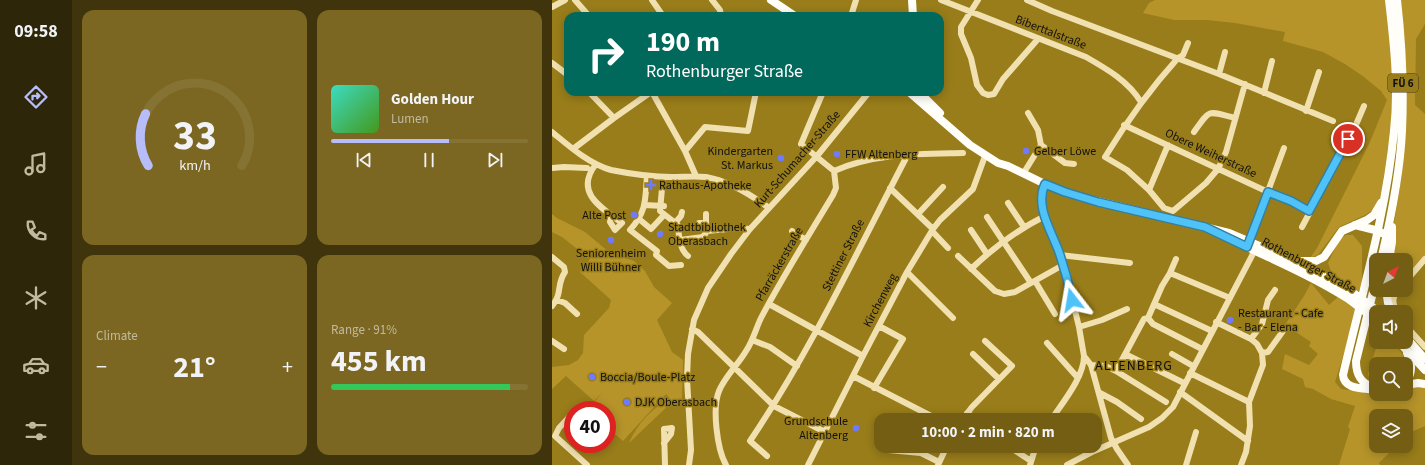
<!DOCTYPE html>
<meta charset="utf-8">
<style>
body{margin:0;font-family:"Source Sans 3",sans-serif;background:#7b6722;color:#f1f3f6;height:100vh;display:flex;flex-direction:column;font-size:15px;white-space:nowrap}
*{box-sizing:border-box;margin:0}
p{font-size:13px;color:#c1baa0}
.icon{flex:none;width:22px;height:22px;fill:none;stroke:currentColor;stroke-width:2;stroke-linecap:round;stroke-linejoin:round}
.map{position:relative;flex:1;overflow:hidden}
.sheet{display:flex;flex-direction:column;gap:10px;padding:10px;background:#3f340b;width:480px}
.sheet>*{flex:none}
.banner{position:absolute;left:12px;top:12px;width:380px;height:84px;border-radius:12px;box-shadow:0 2px 10px #0003;background:#00695c;color:#fff;overflow:hidden}
.needle{width:26px;rotate:41deg}
.buttons{position:absolute;left:817px;top:253px;display:grid;gap:8px}
.buttons a{display:grid;place-items:center;width:44px;height:44px;border-radius:8px;background:#735e14;box-shadow:0 2px 10px #0003;font-size:20px}
.speed{position:absolute;left:12px;top:401px;display:flex;gap:8px;font-size:20px;font-weight:700;text-align:center}
.speed>*{display:grid;place-content:center;width:52px;height:52px;border-radius:50%;background:#735e14;box-shadow:0 2px 10px #0003;line-height:1}
.speed .limit{border:6px solid #d22;background:#fff;color:#111}
.pin{position:absolute;display:grid;place-items:center;width:34px;height:34px;color:#fff;margin:-17px;border:2px solid #fff;border-radius:50%;box-shadow:0 1px 4px #0007}
.me{position:absolute;width:44px;margin:-22px;rotate:346deg;stroke-linejoin:round;filter:drop-shadow(0 0 3px #0008)}
.turn{display:flex;align-items:center;gap:14px;height:84px;padding:0 16px;font-size:18px}
.turn .icon{width:52px;height:52px;stroke-width:2.5}
.turn b{display:block;font-size:28px;line-height:34px}
.big{font-size:30px;font-weight:700;line-height:1.1}
.sheet .widget{flex:1;display:flex;flex-direction:column;justify-content:center;gap:6px;min-width:0;padding:0 14px;border-radius:12px;background:#7b6722}
.sheet .dial{align-items:center;gap:0}
.dial svg{height:104px;overflow:visible;fill:none;stroke:#857334;stroke-width:7;stroke-linecap:round;text-anchor:middle}
.dial text{fill:#f1f3f6;stroke:none}
.song{display:flex;align-items:center;gap:12px}
.cover{width:48px;height:48px;border-radius:6px;background:linear-gradient(135deg,hsl(170 70% 55%),hsl(100 70% 35%))}
.played{height:4px;border-radius:2px;background:linear-gradient(90deg,#b6bdfa 60%,#857334 60%)}
.keys{display:flex;justify-content:space-around;direction:ltr}
.heat{display:flex;justify-content:space-between;align-items:center;font-size:22px;direction:ltr}
.charge{height:6px;border-radius:3px;background:linear-gradient(90deg,#34c759 91%,#857334 0)}
.sheet .tiles{flex:1;display:grid;gap:10px;grid-template-columns:repeat(2,1fr)}
.trip{position:absolute;left:322px;top:413px;width:228px;height:40px;border-radius:12px;background:#735e14;box-shadow:0 2px 10px #0003;font-weight:700;line-height:40px;text-align:center}
main{display:flex;flex:1;min-height:0}
.tab-bar{display:flex;flex-direction:column;width:72px;justify-content:space-around;align-items:center;background:#2e2608;color:#c1baa0}
.tab-bar .icon{width:28px;height:28px}
.tab-bar .current{color:#b6bdfa}
.tab-bar b{font-size:18px;color:#f1f3f6}
.map>svg:first-child{display:block}
.green{fill:#b6942a}
.lines{fill:none;stroke-linecap:round;stroke-linejoin:round}
.minor{stroke:#f1e1b0;stroke-width:6}
.major{stroke:#fffef9;stroke-width:8}
.major-bridge{stroke:#fffef9;stroke-width:8}
.route-casing{stroke:#337fa1;stroke-width:10}
.route{stroke:#4fc3f7;stroke-width:7}
.poi-dot{fill:#6f7aff;stroke:#997d1a;stroke-width:1.5}
.labels{text-anchor:middle;stroke-width:3;stroke-linejoin:round;paint-order:stroke}
.shield{fill:#997d1a;stroke:#3a3114;stroke-width:1}
.shield-label{font-size:11px;font-weight:bold;fill:#111}
.street-label{font-size:12px;fill:#111;stroke:#997d1a}
.poi-label{font-size:12px;fill:#111;stroke:#997d1a;text-anchor:start}
.quarter-label{font-size:14px;letter-spacing:1px;fill:#111;stroke:#997d1a}
</style>
<main>
<nav class="tab-bar">
<b>09:58</b>
<svg class="icon current" aria-label="directions" viewBox="0 0 24 24"><path d="M12 3l9 9-9 9-9-9zM9 14v-3h6M13 9l2 2-2 2"/></svg>
<svg class="icon" aria-label="music" viewBox="0 0 24 24"><path d="M9 18V5l10-2v13"/><circle cx="6" cy="18" r="3"/><circle cx="16" cy="16" r="3"/></svg>
<svg class="icon" aria-label="phone" viewBox="0 0 24 24"><path d="M5 4h4l2 5-3 2q2 4 5 5l2-3 5 2v4C11 20 4 13 5 4z"/></svg>
<svg class="icon" aria-label="climate" viewBox="0 0 24 24"><path d="M12 3v18M4 7l16 10M4 17L20 7"/></svg>
<svg class="icon" aria-label="car" viewBox="0 0 24 24"><path d="M5 17H2v-5l4-1 3-4h7l3 4 3 1v5h-3M9 17h6M6 11h13"/><circle cx="7" cy="17" r="2"/><circle cx="17" cy="17" r="2"/></svg>
<svg class="icon" aria-label="filters" viewBox="0 0 24 24"><path d="M4 7h16M4 17h16"/><circle cx="9" cy="7" r="2"/><circle cx="15" cy="17" r="2"/></svg>
</nav>
<section class="sheet">
<div class="tiles">
<div class="widget dial"><svg viewBox="0 0 100 80">
<path d="M14 69A42 42 0 1 1 86 69"/>
<path d="M14 69A42 42 0 0 1 12 29" stroke="#b6bdfa"/>
<text x="50" y="56" font-size="32" font-weight="700">33</text>
<text x="50" y="72" font-size="11">km/h</text>
</svg></div>
<div class="widget">
<div class="song"><i class="cover"></i><div><b>Golden Hour</b><p>Lumen</p></div></div>
<div class="played"></div>
<div class="keys"><svg class="icon" aria-label="previous" viewBox="0 0 24 24"><path d="M18 5L8 12l10 7zM5 5v14"/></svg><svg class="icon" aria-label="pause" viewBox="0 0 24 24"><path d="M8 5v14M16 5v14"/></svg><svg class="icon" aria-label="next" viewBox="0 0 24 24"><path d="M6 5l10 7-10 7zM19 5v14"/></svg></div>
</div>
<div class="widget"><p>Climate</p>
<div class="heat"><a>−</a><b class="big">21°</b><a>+</a></div>
</div>
<div class="widget"><p>Range · 91%</p><b class="big">455 km</b><div class="charge"></div></div>
</div>
</section>
<div class="map">
<svg width="873" height="465" viewBox="0 0 873 465">
<rect width="100%" height="100%" fill="#997d1a"/>
<path class="green" d="M603,0H835L841,67L840,126L828,199L824,208L813,215L787,227L766,255L758,258L765,248L818,142L835,100L829,91L812,77L793,64L771,52L731,41L733,32L683,23L655,20H622L591,13L597,3Z
M847,0H873V24L864,39L863,105L873,114V256L854,278V260H838L842,224L850,174L851,147Z
M0,214L5,218L33,232L58,253L82,261L93,271L102,287L120,303L105,320L120,352L131,360L130,400L121,401L77,443C85,424 100,408 118,399L114,394L71,441L55,427V410L36,409L52,391L42,401L14,376L0,389V367L17,365L26,360L31,353L32,335L57,308L59,300L28,272L38,259L10,237L0,232Z
M794,235H801L810,246V284L809,289L806,291L780,274L776,263L787,240Z
M759,283L777,305L787,296L803,308L793,350L783,382L789,389L824,394H854V387L873,386V426L857,433L854,436V416H824V446H844L827,463L828,465H787L798,429L796,427L803,406L779,399L761,389L753,387L751,379L730,369L733,354L757,365L766,354L757,346L759,342L733,325L752,296Z
M821,323L824,327V342H840C850,352 857,360 854,374V364H824V383L819,382L816,374L825,345L819,342Z"/>
<g class="lines">
<path class="minor" d="M23,0L37,16
M100,0L111,16
M160,0L168,10L169,16
M389,0L534,57C555,69 576,81 589,102
M426,0L409,27V34L419,58L425,85L431,93L436,95L442,94L451,79L486,39
M475,0L500,11L667,74L781,121
M0,7L13,0
M299,16L304,0
M636,43L631,55L626,58C598,89 575,121 553,157L575,170L597,190L612,208L621,211L654,183L666,169L674,152L693,84
M0,63L16,75
M667,74L673,52
M37,92L62,118
M100,92L133,151L144,176
M271,92L249,144L282,171C323,153 367,154 411,153
M712,93L720,61
M754,111L767,72
M572,125L716,192L739,201L757,211
M0,132C17,146 37,164 59,170C79,174 100,177 120,177C131,177 143,176 154,177C177,181 198,194 217,208
M642,132C659,108 655,111 683,118
M489,145L513,163L522,164
M21,149L62,118L99,92
M133,151L153,127L196,131L204,92
M44,164C22,192 48,207 70,223L63,230L58,222V214
M0,168L12,167L35,168
M471,174L489,145L486,130L476,113
M95,176C93,200 95,211 78,230L105,251L104,255L117,266L129,265
M111,177L108,211L126,225C127,236 127,249 136,256
M493,184L489,197L493,216L508,255L514,274L527,327L532,356L539,365L559,438L565,449L576,465
M338,188L381,229
M597,190L616,145
M456,203L472,227
M92,205L112,206
M366,214L391,187
M435,217L479,283
M87,219L99,229L112,215
M123,223L129,216L130,212
M147,223H154L155,231
M154,223V214
M750,227L803,127L812,106
M419,230L435,254
M240,231L254,240
M380,231L396,248
M128,240L151,237L155,231L187,228L198,229
M696,245L732,148
M508,255L578,263
M406,256L443,291L452,294L463,292L511,265
M0,257L12,267L13,272C4,285 11,293 0,306
M419,269C441,248 465,230 493,216
M355,272L401,318
M618,273L624,259
M483,281L503,314
M854,281L873,259
M5,300L13,303L25,314
M217,304L311,356
M602,304L660,331
M845,312C840,303 840,298 846,290
M664,322L699,339L710,324L716,300L723,290
M854,326L873,347
M527,327L550,320L575,309
M140,329L146,332L222,406L273,432
M699,339L705,344L710,353
M200,340L218,347L245,366
M0,341L12,349
M495,343L526,378
M650,349L601,324L596,318L610,286L618,273L678,298
M421,354L447,379
M573,354L632,383
M620,354L641,366
M539,365L553,366L564,371L614,402
M564,371L592,319L596,318
M638,373L697,402
M301,376L387,420
M322,388L351,339L327,326
M628,392L696,441
M548,393L565,402L589,419
M415,413L426,420
M19,415L7,428L3,436L35,465
M410,420L420,407L460,366L433,341
M439,420H440
M499,420C511,402 532,377 532,356
M112,443L119,434L120,428L112,429L113,465
M439,446L444,450L451,449L454,446
M456,446L479,461
M473,446L482,452
M330,447L336,450L369,453L387,462
M215,456L198,441C258,352 304,254 354,158V154
M137,465L139,450L135,378L136,354L142,320L156,288L179,254L198,229L265,156L317,92
M174,465C165,449 160,408 167,391C173,376 186,365 194,351C201,341 204,328 209,318C231,276 257,235 281,195L284,188L282,171
M256,465L311,356L355,272L381,229L388,220L421,189L433,156
M386,465L395,446
M478,465L484,446
M515,465L540,452L597,427L610,418L621,407L704,248
M634,465L644,432
M689,465L694,452L698,426L697,402L711,365L710,353L716,352L731,331"/>
<path class="major" d="M219,0L243,16
M360,0L361,16
M357,92L418,145L446,163L456,166L493,184L528,197L677,233L743,261L778,279L800,292
M367,92L388,113
M803,225L827,231L830,233
M674,237C715,257 759,275 798,300
M829,260C839,218 848,175 850,131C852,87 850,44 845,0
M837,260L840,242V227
M745,261H764L772,257L790,231L815,220L822,215L829,203
M834,290L836,303L840,312
M854,337L873,359
M847,342L873,370
M854,381C862,372 859,362 855,353
M854,385L866,383L873,384
M821,387C808,383 804,374 804,361L824,280
M824,390C812,388 792,390 791,375C810,293 834,214 842,131C847,87 842,43 837,0"/>
<path class="major-bridge" d="M800,292L827,312
M798,300L824,320"/>
</g>
<g class="lines">
<defs>
<path id="route" d="M520,300C517,285 513,270 508,255C501,233 482,207 493,184L513,192L546,202L653,227L695,247L716,192L739,201L757,211L796,139"/>
</defs>
<use href="#route" class="route-casing"/>
<use href="#route" class="route"/>
</g>
<g class="poi-dot">
<circle cx="474" cy="151" r="4"/>
<circle cx="285" cy="154" r="4"/>
<circle cx="229" cy="158" r="4"/>
<path d="M97 179h4v4h4v4h-4v4h-4v-4h-4v-4h4z"/>
<circle cx="82" cy="215" r="4"/>
<circle cx="108" cy="234" r="4"/>
<circle cx="59" cy="240" r="4"/>
<circle cx="678" cy="320" r="4"/>
<circle cx="40" cy="377" r="4"/>
<circle cx="75" cy="402" r="4"/>
<circle cx="304" cy="428" r="4"/>
</g>
<g class="labels">
<rect class="shield" x="836" y="74" width="30" height="18" rx="3"/>
<g class="shield-label">
<text x="851" y="87">FÜ 6</text>
</g>
<g class="street-label">
<text transform="translate(499 32) rotate(21)" y="4">Biberttalstraße</text>
<text transform="translate(659 153) rotate(25)" y="4">Obere Weiherstraße</text>
<text transform="translate(245 159) rotate(-49)" y="4">Kurt-Schumacher-Straße</text>
<text transform="translate(291 255) rotate(-63)" y="4">Stettiner Straße</text>
<text transform="translate(227 264) rotate(-60)" y="4">Pfarräckerstraße</text>
<text transform="translate(757 265) rotate(28)" y="4">Rothenburger Straße</text>
<text transform="translate(328 300) rotate(-62)" y="4">Kirchenweg</text>
</g>
<g class="poi-label">
<text x="221" y="155" text-anchor="end">Kindergarten<tspan x="221" dy="14">St. Markus</tspan></text>
<text x="482" y="155">Gelber Löwe</text>
<text x="293" y="158">FFW Altenberg</text>
<text x="107" y="189">Rathaus-Apotheke</text>
<text x="74" y="219" text-anchor="end">Alte Post</text>
<text x="116" y="231">Stadtbibliothek<tspan x="116" dy="14">Oberasbach</tspan></text>
<text x="59" y="257" text-anchor="middle">Seniorenheim<tspan x="59" dy="14">Willi Bühner</tspan></text>
<text x="686" y="317">Restaurant - Cafe<tspan x="686" dy="14">- Bar - Elena</tspan></text>
<text x="48" y="381">Boccia/Boule-Platz</text>
<text x="83" y="406">DJK Oberasbach</text>
<text x="296" y="425" text-anchor="end">Grundschule<tspan x="296" dy="14">Altenberg</tspan></text>
</g>
<g class="quarter-label">
<text x="582" y="370">ALTENBERG</text>
</g>
</g>
</svg>
<div class="buttons">
<a><svg class="needle" viewBox="-14 -14 28 28"><path d="M0-13l5 13h-10z" fill="#e53935"/><path d="M0 13l5-13h-10z" fill="#c1baa0"/></svg></a>
<a><svg class="icon" aria-label="sound" viewBox="0 0 24 24"><path d="M4 9h4l5-4v14l-5-4H4zM17 9q2 3 0 6"/></svg></a>
<a><svg class="icon" aria-label="search" viewBox="0 0 24 24"><circle cx="10" cy="10" r="6"/><path d="M15 15l6 6"/></svg></a>
<a><svg class="icon" aria-label="layers" viewBox="0 0 24 24"><path d="M12 4l9 5-9 5-9-5zM3 14l9 5 9-5"/></svg></a>
</div>
<div class="speed"><div class="limit">40</div></div>
<div class="pin" style="left:796px;top:139px;background:#d93025"><svg class="icon" aria-label="arrive" viewBox="0 0 24 24"><path d="M6 21V4h12l-3 4 3 4H6"/></svg></div>
<svg class="me" style="left:520px;top:300px" viewBox="-20 -20 40 40"><path d="M0-17L14 15 0 8-14 15z" fill="#4fc3f7" stroke="#fff" stroke-width="4"/></svg>
<div class="trip">10:00 · 2 min · 820 m</div>
<div class="banner">
<div class="turn"><svg class="icon" aria-label="right" viewBox="0 0 24 24"><path d="M7 20v-9h11M14 6l5 5-5 5"/></svg><div><b>190 m</b>Rothenburger Straße</div></div>
</div>
</div>
</main>
